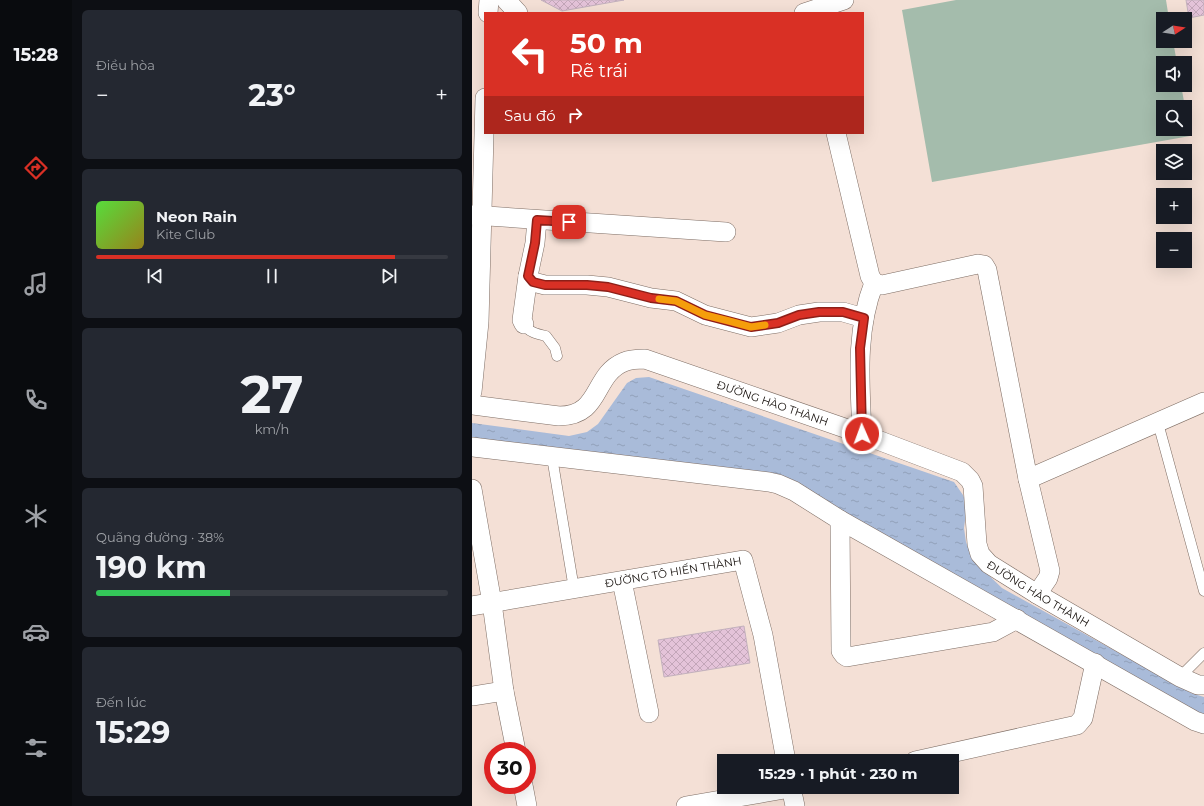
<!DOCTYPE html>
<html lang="vi">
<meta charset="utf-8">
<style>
body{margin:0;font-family:Montserrat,sans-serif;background:#242831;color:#f1f3f6;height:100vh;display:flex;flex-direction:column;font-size:15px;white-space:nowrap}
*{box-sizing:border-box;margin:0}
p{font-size:13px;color:#9ea1a6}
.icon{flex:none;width:22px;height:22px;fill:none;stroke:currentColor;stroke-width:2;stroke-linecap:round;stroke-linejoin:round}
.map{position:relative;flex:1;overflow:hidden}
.details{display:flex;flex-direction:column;gap:10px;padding:10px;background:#0d0f14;width:400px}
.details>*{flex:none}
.banner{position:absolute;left:12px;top:12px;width:380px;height:122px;border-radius:0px;box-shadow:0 4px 16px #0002;background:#d93025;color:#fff;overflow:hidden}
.needle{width:26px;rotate:78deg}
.tools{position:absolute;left:684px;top:12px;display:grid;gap:8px}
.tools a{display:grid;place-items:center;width:36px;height:36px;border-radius:0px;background:#171b24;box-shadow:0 4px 16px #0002;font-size:20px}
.speed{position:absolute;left:12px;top:742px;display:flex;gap:8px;font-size:20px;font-weight:700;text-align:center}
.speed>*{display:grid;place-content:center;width:52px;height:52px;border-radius:50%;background:#171b24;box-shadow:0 4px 16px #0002;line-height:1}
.speed .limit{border:6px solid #d22;background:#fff;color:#111}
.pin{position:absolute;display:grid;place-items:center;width:34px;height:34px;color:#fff;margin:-17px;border-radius:8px;box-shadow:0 2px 6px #0006}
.me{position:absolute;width:44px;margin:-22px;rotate:358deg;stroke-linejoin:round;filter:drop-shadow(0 0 3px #0008)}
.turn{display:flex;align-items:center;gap:14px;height:84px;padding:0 20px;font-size:18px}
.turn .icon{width:52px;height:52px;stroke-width:2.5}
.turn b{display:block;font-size:28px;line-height:34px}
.then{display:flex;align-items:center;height:38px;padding:0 20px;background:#0003;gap:8px;font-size:15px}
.big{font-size:30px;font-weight:700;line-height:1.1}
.details .widget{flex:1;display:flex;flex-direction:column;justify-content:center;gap:6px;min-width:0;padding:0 14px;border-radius:6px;background:#242831}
.details .dial{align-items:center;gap:0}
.dial b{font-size:52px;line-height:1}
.song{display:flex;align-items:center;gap:12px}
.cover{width:48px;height:48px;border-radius:6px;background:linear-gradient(135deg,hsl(110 70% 55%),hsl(50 70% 35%))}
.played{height:4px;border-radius:2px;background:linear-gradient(90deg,#d93025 85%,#363941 85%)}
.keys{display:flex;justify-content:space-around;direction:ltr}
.heat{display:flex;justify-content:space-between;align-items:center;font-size:22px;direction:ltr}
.charge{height:6px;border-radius:3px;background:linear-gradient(90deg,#34c759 38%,#363941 0)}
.trip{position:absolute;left:245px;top:754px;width:242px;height:40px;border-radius:0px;background:#171b24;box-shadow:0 4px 16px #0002;font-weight:700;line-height:40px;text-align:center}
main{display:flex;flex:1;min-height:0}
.tabs{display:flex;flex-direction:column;width:72px;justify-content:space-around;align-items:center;background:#090b0e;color:#9ea1a6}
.tabs .icon{width:28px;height:28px}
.tabs .on{color:#d93025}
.tabs b{font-size:18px;color:#f1f3f6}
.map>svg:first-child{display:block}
.park{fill:#a4bcac}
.water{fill:url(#water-ripples)}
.building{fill:url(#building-cross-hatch);stroke:#c3b1bd}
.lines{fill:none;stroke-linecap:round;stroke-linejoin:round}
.lane-casing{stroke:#7e6d64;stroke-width:11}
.street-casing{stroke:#7e6d64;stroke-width:20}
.lane{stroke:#fff;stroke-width:10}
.street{stroke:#fff;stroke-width:19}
.route-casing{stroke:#8d1f18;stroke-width:10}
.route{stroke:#d93025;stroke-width:7}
.slow{stroke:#f59e0b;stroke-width:7}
.labels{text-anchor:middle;stroke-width:3;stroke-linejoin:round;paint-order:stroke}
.street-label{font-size:11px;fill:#130d09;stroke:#feeee6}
</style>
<main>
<nav class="tabs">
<b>15:28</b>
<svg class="icon on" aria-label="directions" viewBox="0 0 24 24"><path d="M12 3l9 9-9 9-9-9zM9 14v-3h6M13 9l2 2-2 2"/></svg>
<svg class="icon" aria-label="music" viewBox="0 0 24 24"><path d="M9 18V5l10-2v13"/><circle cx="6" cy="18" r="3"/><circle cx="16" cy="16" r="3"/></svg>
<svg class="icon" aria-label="phone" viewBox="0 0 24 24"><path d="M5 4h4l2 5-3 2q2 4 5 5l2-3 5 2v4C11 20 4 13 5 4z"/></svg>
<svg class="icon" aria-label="climate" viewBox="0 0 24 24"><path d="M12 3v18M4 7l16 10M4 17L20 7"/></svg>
<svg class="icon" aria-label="car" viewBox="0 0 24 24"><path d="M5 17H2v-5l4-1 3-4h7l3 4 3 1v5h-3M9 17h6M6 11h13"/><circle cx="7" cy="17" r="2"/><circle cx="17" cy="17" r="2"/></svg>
<svg class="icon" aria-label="filters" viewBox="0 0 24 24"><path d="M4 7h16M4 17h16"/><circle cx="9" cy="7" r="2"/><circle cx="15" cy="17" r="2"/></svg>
</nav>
<section class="details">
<div class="widget"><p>Điều hòa</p>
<div class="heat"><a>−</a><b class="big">23°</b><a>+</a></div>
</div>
<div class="widget">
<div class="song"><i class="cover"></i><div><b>Neon Rain</b><p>Kite Club</p></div></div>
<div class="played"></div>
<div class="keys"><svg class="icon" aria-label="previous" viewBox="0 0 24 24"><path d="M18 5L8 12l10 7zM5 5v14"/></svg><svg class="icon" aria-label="pause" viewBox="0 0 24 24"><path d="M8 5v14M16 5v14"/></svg><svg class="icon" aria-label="next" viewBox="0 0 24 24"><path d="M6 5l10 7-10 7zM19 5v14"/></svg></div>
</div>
<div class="widget dial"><b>27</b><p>km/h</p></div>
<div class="widget"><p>Quãng đường · 38%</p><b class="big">190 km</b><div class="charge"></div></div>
<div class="widget"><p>Đến lúc</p><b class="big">15:29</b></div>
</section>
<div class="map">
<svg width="732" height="806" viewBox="0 0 732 806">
<defs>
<pattern id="water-ripples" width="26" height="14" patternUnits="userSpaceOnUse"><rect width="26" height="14" fill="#a9bbd9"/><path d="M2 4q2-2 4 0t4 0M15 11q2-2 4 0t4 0" fill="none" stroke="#91a0b9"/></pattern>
<pattern id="building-cross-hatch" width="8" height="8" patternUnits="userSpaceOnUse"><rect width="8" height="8" fill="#e4c3d9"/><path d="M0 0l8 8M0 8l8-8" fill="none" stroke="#c3a6b9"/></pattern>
</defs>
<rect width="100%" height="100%" fill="#f4e0d6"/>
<path class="park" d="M484,0H694L697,19H691V41H701L705,63H691V85H709L713,107H691V129H713V108L718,136L460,182L430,10Z"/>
<path class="water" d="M177,377L482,482L491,495L495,506L492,528L494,542L502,561L530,588L719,693L732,697V717L310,477L0,438V423L97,436L115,432L126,424L155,383L164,378Z"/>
<path class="building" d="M69,0H152L90,11Z
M714,0H732V15L717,18Z
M272,626L278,663L192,677L186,640Z"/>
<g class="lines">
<defs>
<path id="lane" d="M52,324C56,332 65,334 74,336L83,348L85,356
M686,423L732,591
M80,457L102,589
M708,677L732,653"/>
<g id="street">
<path d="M34,0L46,13"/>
<path d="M16,13L17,0"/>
<path d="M332,13L372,0"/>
<path d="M364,133L398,276L402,283L410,285L506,264L512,265L515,270L556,479L578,571L576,578L565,594"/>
<path d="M0,215L254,232"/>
<path d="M65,220L63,243L56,276L61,282L73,285H115L136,287L179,298L204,301L233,315L279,327L306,323L327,315L347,312H371L392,318"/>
<path d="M52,324L50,320L56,276"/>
<path d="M0,392L7,322L13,98"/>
<path id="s1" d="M0,405L87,416C130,416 120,375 152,362C159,359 166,359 173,359L390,434L490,472L498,480L501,486L505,544L508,554L517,564L565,594L708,677L726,685H732"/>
<path d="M390,434C388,384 383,331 402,283"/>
<path d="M0,447L297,482L306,484L322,491L368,520L723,721L732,724"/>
<path d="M556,479L732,402"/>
<path d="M0,489L20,603L32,691L44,751"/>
<path d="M368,520L369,651L372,655L375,657L521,632L545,619"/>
<path d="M150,581L177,713"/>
<path id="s2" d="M0,606L271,560L291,635L314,761"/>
<path d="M0,696L32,691"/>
<path d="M443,761L605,725L611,718L623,663"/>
<path d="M51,785L55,806"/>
<path d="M319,787L323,806"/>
<path d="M214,806L324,787"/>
</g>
</defs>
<use href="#lane" class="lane-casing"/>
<use href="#street" class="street-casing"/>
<use href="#lane" class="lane"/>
<use href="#street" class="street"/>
</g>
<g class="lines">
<defs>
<path id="route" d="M97,222L65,220L63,243L56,276L61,282L73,285H115L136,287L179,298L204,301L233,315L279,327L306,323L327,315L347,312H371L392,318L388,348L390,434"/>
</defs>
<use href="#route" class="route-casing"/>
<use href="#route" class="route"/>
<path class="slow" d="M187,299L204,301L233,315L257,321L279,327L293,325"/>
</g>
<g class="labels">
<g class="street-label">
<text dy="4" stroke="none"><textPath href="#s1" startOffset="333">ĐƯỜNG HÀO THÀNH</textPath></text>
<text dy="4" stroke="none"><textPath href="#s2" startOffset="204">ĐƯỜNG TÔ HIẾN THÀNH</textPath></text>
<text dy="4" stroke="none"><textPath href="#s1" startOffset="692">ĐƯỜNG HÀO THÀNH</textPath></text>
</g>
</g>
</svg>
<div class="tools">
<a><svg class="needle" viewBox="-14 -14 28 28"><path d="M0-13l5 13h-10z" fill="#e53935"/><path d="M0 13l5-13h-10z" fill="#9ea1a6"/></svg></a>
<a><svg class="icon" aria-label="sound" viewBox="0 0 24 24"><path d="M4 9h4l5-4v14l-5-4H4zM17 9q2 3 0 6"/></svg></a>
<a><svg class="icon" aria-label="search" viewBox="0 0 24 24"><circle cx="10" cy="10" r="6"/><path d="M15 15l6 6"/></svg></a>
<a><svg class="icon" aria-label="layers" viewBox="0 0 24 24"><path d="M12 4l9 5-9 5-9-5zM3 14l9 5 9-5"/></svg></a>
<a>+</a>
<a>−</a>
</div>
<div class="speed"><div class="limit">30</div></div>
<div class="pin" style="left:97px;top:222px;background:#d93025"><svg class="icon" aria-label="arrive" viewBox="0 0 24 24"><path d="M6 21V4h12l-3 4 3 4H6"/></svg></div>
<svg class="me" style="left:390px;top:434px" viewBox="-20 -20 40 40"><circle r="17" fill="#d93025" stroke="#fff" stroke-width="3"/><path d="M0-11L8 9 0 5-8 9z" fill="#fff"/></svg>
<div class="trip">15:29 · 1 phút · 230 m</div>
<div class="banner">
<div class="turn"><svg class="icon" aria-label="left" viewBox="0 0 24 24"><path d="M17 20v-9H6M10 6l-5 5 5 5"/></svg><div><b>50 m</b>Rẽ trái</div></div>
<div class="then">Sau đó<svg class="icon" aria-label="right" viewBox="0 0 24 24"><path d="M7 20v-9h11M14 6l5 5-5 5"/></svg></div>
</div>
</div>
</main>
